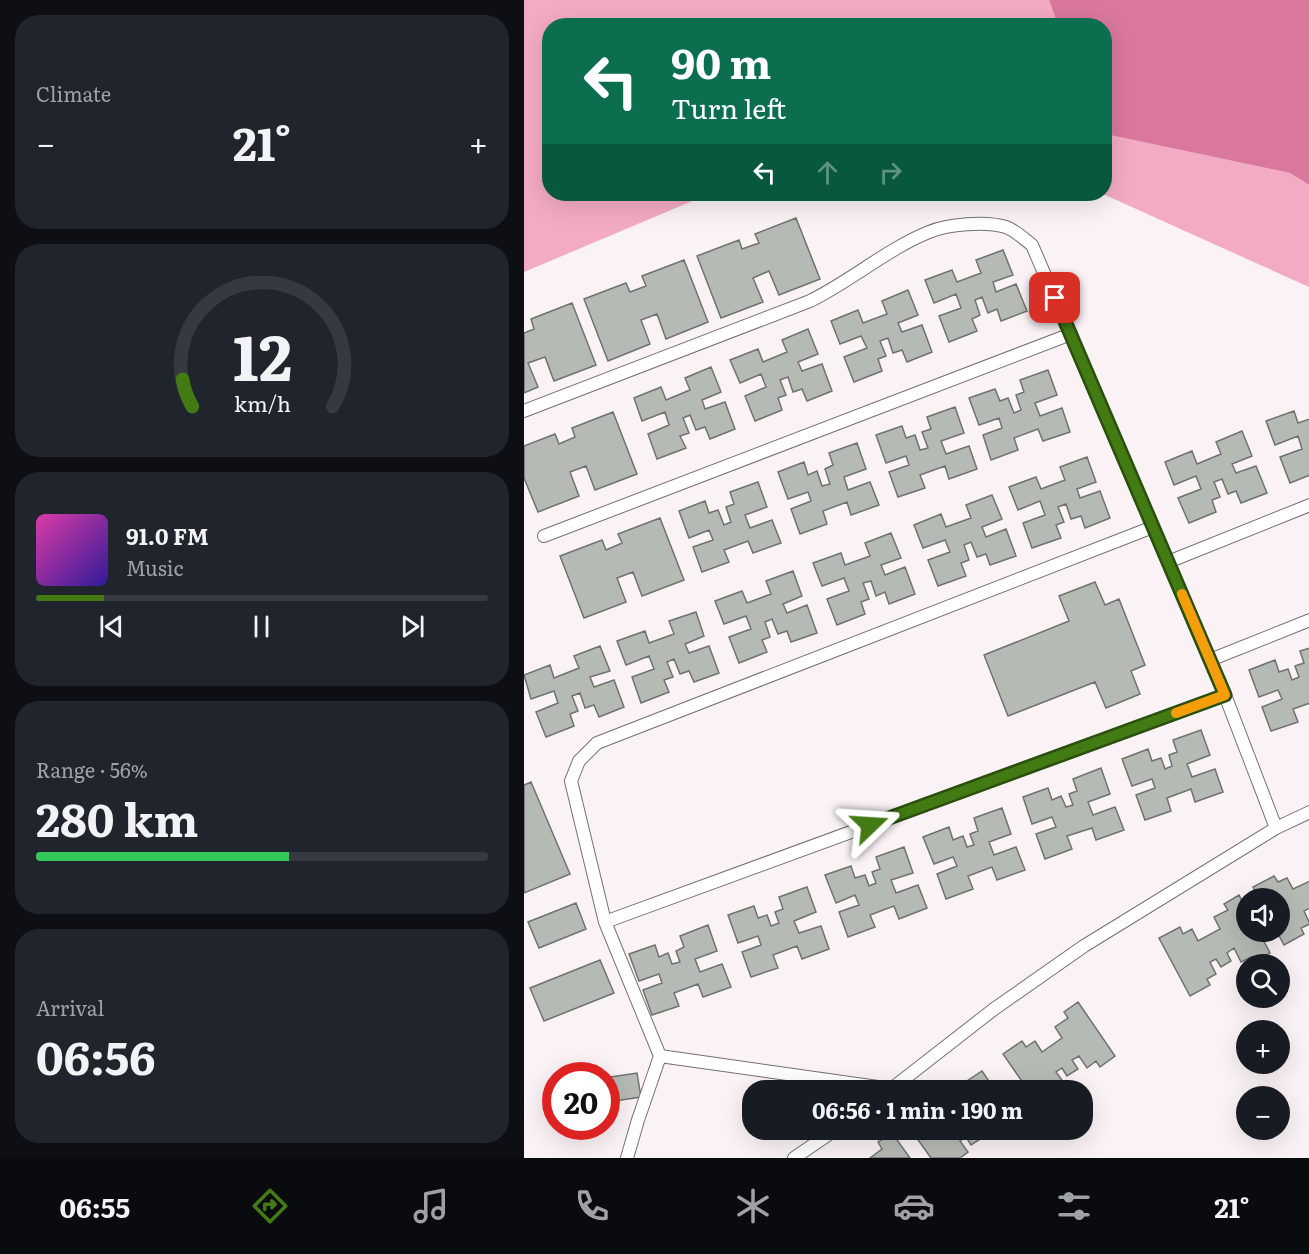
<!DOCTYPE html>
<meta charset="utf-8">
<style>
body{margin:0;font-family:Literata,serif;background:#20242c;color:#f1f3f6;height:100vh;display:flex;flex-direction:column;font-size:22px;white-space:nowrap}
*{box-sizing:border-box;margin:0}
p{font-size:20px;color:#9ea1a6}
.icon{flex:none;width:33px;height:33px;fill:none;stroke:currentColor;stroke-width:2;stroke-linecap:round;stroke-linejoin:round}
.map{position:relative;flex:1;overflow:hidden}
.drawer{display:flex;flex-direction:column;gap:15px;padding:15px;background:#0d0f14;width:524px}
.drawer>*{flex:none}
.guide{position:absolute;left:18px;top:18px;width:570px;height:183px;border-radius:24px;box-shadow:0 6px 24px #0002;background:#0b6e4f;color:#fff;overflow:hidden}
.controls{position:absolute;left:712px;top:888px;display:grid;gap:12px}
.controls a{display:grid;place-items:center;width:54px;height:54px;border-radius:50%;background:#171b24;box-shadow:0 6px 24px #0002;font-size:30px}
.speed{position:absolute;left:18px;top:1062px;display:flex;gap:12px;font-size:30px;font-weight:700;text-align:center}
.speed>*{display:grid;place-content:center;width:78px;height:78px;border-radius:50%;background:#171b24;box-shadow:0 6px 24px #0002;line-height:1}
.speed .limit{border:9px solid #d22;background:#fff;color:#111}
.pin{position:absolute;display:grid;place-items:center;width:51px;height:51px;color:#fff;margin:-26px;border-radius:12px;box-shadow:0 3px 9px #0006}
.me{position:absolute;width:66px;margin:-33px;rotate:70deg;stroke-linejoin:round;filter:drop-shadow(0 0 4px #0008)}
.turn{display:flex;align-items:center;gap:21px;height:126px;padding:0 30px;font-size:27px}
.turn .icon{width:78px;height:78px;stroke-width:2.5}
.turn b{display:block;font-size:42px;line-height:51px}
.lanes{display:flex;align-items:center;height:57px;padding:0 30px;background:#0003;justify-content:center;gap:30px;direction:ltr}
.lanes .off{opacity:.35}
.big{font-size:45px;font-weight:700;line-height:1.1}
.drawer .tile{flex:1;display:flex;flex-direction:column;justify-content:center;gap:9px;min-width:0;padding:0 21px;border-radius:24px;background:#20242c}
.drawer .dial{align-items:center;gap:0}
.dial svg{height:156px;overflow:visible;fill:none;stroke:#363941;stroke-width:7;stroke-linecap:round;text-anchor:middle}
.dial text{fill:#f1f3f6;stroke:none}
.song{display:flex;align-items:center;gap:18px}
.cover{width:72px;height:72px;border-radius:9px;background:linear-gradient(135deg,hsl(320 70% 55%),hsl(250 70% 35%))}
.played{height:6px;border-radius:3px;background:linear-gradient(90deg,#427b14 15%,#363941 15%)}
.keys{display:flex;justify-content:space-around;direction:ltr}
.heat{display:flex;justify-content:space-between;align-items:center;font-size:33px;direction:ltr}
.charge{height:9px;border-radius:4px;background:linear-gradient(90deg,#34c759 56%,#363941 0)}
.trip{position:absolute;left:218px;top:1080px;width:351px;height:60px;border-radius:24px;background:#171b24;box-shadow:0 6px 24px #0002;font-weight:700;line-height:60px;text-align:center}
.menu{display:flex;height:96px;justify-content:space-around;align-items:center;background:#090b0e;color:#9ea1a6}
.menu .icon{width:42px;height:42px}
.menu .active{color:#427b14}
.menu b{font-size:27px;color:#f1f3f6}
main{display:flex;flex:1;min-height:0}
.map>svg:first-child{display:block}
.green{fill:#f3aac3}
.water{fill:#da779d}
.building{fill:#b6bab4;stroke:#6f736d;stroke-width:1.5}
.lines{fill:none;stroke-linecap:round;stroke-linejoin:round}
.lane-casing{stroke:#777072;stroke-width:14}
.lane{stroke:#fff;stroke-width:12}
.route-casing{stroke:#2b500d;stroke-width:15}
.route{stroke:#427b14;stroke-width:10}
.slow{stroke:#f59e0b;stroke-width:10}
</style>
<main>
<section class="drawer">
<div class="tile"><p>Climate</p>
<div class="heat"><a>−</a><b class="big">21°</b><a>+</a></div>
</div>
<div class="tile dial"><svg viewBox="0 0 100 80">
<path d="M14 69A42 42 0 1 1 86 69"/>
<path d="M14 69A42 42 0 0 1 9 55" stroke="#427b14"/>
<text x="50" y="56" font-size="32" font-weight="700">12</text>
<text x="50" y="72" font-size="11">km/h</text>
</svg></div>
<div class="tile">
<div class="song"><i class="cover"></i><div><b>91.0 FM</b><p>Music</p></div></div>
<div class="played"></div>
<div class="keys"><svg class="icon" aria-label="previous" viewBox="0 0 24 24"><path d="M18 5L8 12l10 7zM5 5v14"/></svg><svg class="icon" aria-label="pause" viewBox="0 0 24 24"><path d="M8 5v14M16 5v14"/></svg><svg class="icon" aria-label="next" viewBox="0 0 24 24"><path d="M6 5l10 7-10 7zM19 5v14"/></svg></div>
</div>
<div class="tile"><p>Range · 56%</p><b class="big">280 km</b><div class="charge"></div></div>
<div class="tile"><p>Arrival</p><b class="big">06:56</b></div>
</section>
<div class="map">
<svg width="786" height="1158" viewBox="0 0 786 1158">
<rect width="100%" height="100%" fill="#faf2f5"/>
<path class="green" d="M0,0H525L534,25L26,26V194H185L0,272Z
M581,134L766,173L785,185V287L579,194Z"/>
<path class="water" d="M525,0H785V185L766,173L581,134L580,26L534,25Z"/>
<path class="building" d="M272,218L296,279L255,295L245,271L229,278L239,302L197,318L173,256L215,240L218,249L235,243L231,234Z
M479,250L489,275L469,282L472,292L492,284L503,311L477,321L473,309L464,313L458,297L451,300L456,315L448,319L453,331L425,342L415,316L437,308L432,294L410,303L401,280L428,270L433,282L457,273L452,260Z
M160,260L184,322L142,339L133,314L117,320L126,344L84,361L60,299L102,283L106,292L122,286L118,276Z
M384,290L394,315L374,323L378,332L398,325L408,352L383,362L378,350L369,353L364,338L356,341L362,356L354,359L358,371L330,382L320,357L343,348L337,336L316,344L307,321L334,310L339,323L363,314L358,301Z
M48,303L72,365L30,381L21,357L4,363L14,387L0,393V333L10,329L7,319Z
M284,329L294,354L274,362L278,371L298,364L308,391L283,401L278,389L269,392L264,377L256,380L262,395L254,398L258,410L231,421L221,396L242,387L237,374L216,383L206,360L234,349L239,362L263,352L258,340Z
M187,367L197,392L178,400L181,409L201,402L211,429L186,439L181,427L172,430L166,415L159,418L165,433L156,436L162,448L133,459L124,434L145,425L141,412L118,421L110,398L137,387L142,400L166,390L161,378Z
M524,370L533,395L511,403L516,416L538,408L546,432L519,441L514,429L490,438L494,450L467,460L459,435L478,428L475,418L455,425L445,398L471,389L476,401L484,398L490,413L497,410L492,395L500,392L496,380Z
M431,407L440,433L417,441L422,454L445,446L453,469L425,479L421,466L396,475L401,488L374,497L365,472L385,465L382,456L362,463L352,435L378,426L382,438L391,435L396,450L404,448L398,432L407,429L403,417Z
M770,411L774,423L786,419V475L766,483L756,457L778,449L774,436L751,445L742,421Z
M89,412L113,474L71,490L62,466L46,472L55,496L14,512L0,478V446L31,434L35,444L51,437L48,428Z
M718,431L728,456L708,464L712,473L732,466L743,493L717,503L712,491L704,494L698,479L690,482L696,497L688,500L692,512L665,523L654,498L677,489L672,476L650,485L641,462L668,451L673,464L697,454L692,442Z
M333,443L342,469L320,477L324,490L346,482L355,505L327,515L323,502L299,511L303,524L276,534L267,509L287,501L284,492L264,499L254,472L280,462L284,475L293,471L298,486L306,484L301,469L309,465L305,453Z
M563,457L572,482L553,489L556,498L576,491L586,518L561,528L557,516L547,519L542,504L534,507L540,522L532,525L537,538L508,548L499,523L521,515L516,501L494,510L485,487L512,477L517,489L541,480L536,467Z
M234,482L243,507L221,515L226,528L248,520L257,543L229,553L224,541L200,550L205,562L178,572L169,547L189,540L185,530L165,538L155,511L181,501L185,513L194,510L200,525L207,522L202,507L210,504L206,492Z
M468,495L478,519L458,527L462,537L482,529L492,556L466,565L462,554L453,557L447,542L440,545L445,560L437,563L442,576L414,586L404,560L426,552L421,540L399,548L390,525L417,514L422,527L447,518L442,505Z
M136,518L160,580L118,596L109,572L93,578L102,602L60,618L36,556L78,540L82,550L98,543L94,534Z
M367,533L377,558L357,565L361,575L381,567L391,594L365,604L361,592L352,596L347,581L339,583L345,599L337,602L341,614L313,625L303,599L325,591L320,578L298,586L289,563L317,553L321,565L346,556L341,543Z
M269,571L278,596L259,604L263,613L283,605L293,633L267,642L263,631L254,634L248,619L241,622L246,637L238,640L243,652L215,663L205,637L227,629L222,616L200,624L191,601L218,591L223,603L247,594L242,581Z
M571,582L581,605L595,599L621,665L607,671L616,694L582,708L571,682L484,716L460,655L545,621L535,596Z
M172,612L180,636L161,644L165,653L185,646L195,673L170,682L165,671L156,674L150,659L143,662L149,677L140,680L145,692L117,703L108,677L130,669L125,656L102,665L93,641L121,631L125,643L150,634L145,621Z
M76,646L86,671L66,677L70,687L90,680L100,707L75,717L70,705L61,708L56,693L48,696L54,711L46,714L50,726L22,737L12,712L34,703L30,691L7,699L0,675L26,665L30,678L55,668L50,656Z
M786,648V703L769,709L774,722L747,731L738,707L758,699L754,690L735,697L725,670L751,660L755,672L764,669L768,680L775,677L771,666L780,663L776,651Z
M677,730L686,755L663,764L668,777L691,769L699,792L671,802L667,789L643,798L647,811L621,820L612,795L631,788L628,779L608,786L598,759L624,749L628,761L637,758L641,769L648,766L645,755L653,752L649,740Z
M577,768L586,794L564,802L569,815L591,807L600,830L572,840L568,828L543,836L548,849L521,859L512,834L532,827L528,817L508,824L499,797L524,788L528,800L537,796L542,807L549,805L545,794L553,791L549,779Z
M7,782L46,874L0,893V785Z
M478,808L487,834L465,842L470,855L492,847L501,870L473,880L468,867L444,876L449,889L422,899L413,874L433,866L429,857L410,864L399,837L425,827L429,840L439,836L443,847L450,845L446,834L454,831L450,818Z
M380,847L389,873L367,880L372,893L394,885L403,908L375,919L370,906L346,915L351,927L324,937L315,912L335,905L331,895L312,903L301,875L327,866L331,878L341,875L345,886L352,883L348,872L356,869L352,857Z
M750,876L754,882L763,878L769,889L786,881V908L780,911L786,924L777,928L780,934L760,945L753,932H756V898H735L729,887Z
M283,887L292,912L270,921L275,933L297,926L305,949L278,959L273,946L249,955L254,968L227,977L218,952L237,945L234,936L214,943L204,915L230,906L234,918L243,915L247,926L255,923L251,912L259,909L255,897Z
M715,895L723,910V932H735L746,953L730,962L727,957L717,962L710,948L703,953L707,961L697,967L692,959L686,962L692,974L683,979L686,985L666,996L635,938L656,927L659,934L668,929L674,941L696,929L690,917L704,910L700,904Z
M52,903L62,929L15,948L4,922Z
M184,925L193,951L171,959L176,972L198,964L207,987L179,997L174,984L150,993L155,1006L128,1015L119,990L138,983L135,974L115,981L105,954L131,945L135,957L144,953L148,964L156,962L152,951L160,947L156,936Z
M76,960L90,993L20,1021L6,988Z
M554,1002L591,1056L576,1067L572,1061L563,1068L555,1056L548,1060L554,1069L543,1076L538,1068L532,1072L540,1083L532,1090H504L479,1054L498,1041L502,1047L511,1041L518,1052L538,1038L531,1027L544,1018L540,1012Z
M458,1071L471,1090H443L447,1087L443,1081Z
M113,1073L117,1097L91,1101L87,1077Z
M387,1130H452L458,1138L447,1145L442,1137L436,1141L444,1152L436,1158H407Z
M462,1130H489L480,1136L476,1130L467,1137Z
M368,1133L386,1158H346L358,1149L354,1142Z"/>
<g class="lines">
<defs>
<path id="lane" d="M0,411L286,301C327,281 363,249 405,232C424,224 462,221 482,227C491,230 500,239 508,245L701,695L752,828
M20,536L547,334
M644,562L786,505
M686,660L786,620
M81,922L701,695
M136,1056L368,1089
M366,1090L470,1009L560,946L752,828L786,812
M103,1158L114,1120L136,1056L81,922L47,781L55,761L73,743L629,527
M270,1158L311,1130"/>
</defs>
<use href="#lane" class="lane-casing"/>
<use href="#lane" class="lane"/>
</g>
<g class="lines">
<defs>
<path id="route" d="M346,825L701,695L531,298"/>
</defs>
<use href="#route" class="route-casing"/>
<use href="#route" class="route"/>
<path class="slow" d="M652,713L701,695L658,594"/>
</g>
</svg>
<div class="controls">
<a><svg class="icon" aria-label="sound" viewBox="0 0 24 24"><path d="M4 9h4l5-4v14l-5-4H4zM17 9q2 3 0 6"/></svg></a>
<a><svg class="icon" aria-label="search" viewBox="0 0 24 24"><circle cx="10" cy="10" r="6"/><path d="M15 15l6 6"/></svg></a>
<a>+</a>
<a>−</a>
</div>
<div class="speed"><div class="limit">20</div></div>
<div class="pin" style="left:531px;top:298px;background:#d93025"><svg class="icon" aria-label="arrive" viewBox="0 0 24 24"><path d="M6 21V4h12l-3 4 3 4H6"/></svg></div>
<svg class="me" style="left:346px;top:825px" viewBox="-20 -20 40 40"><path d="M0-17L14 15 0 8-14 15z" fill="#427b14" stroke="#fff" stroke-width="4"/></svg>
<div class="trip">06:56 · 1 min · 190 m</div>
<div class="guide">
<div class="turn"><svg class="icon" aria-label="left" viewBox="0 0 24 24"><path d="M17 20v-9H6M10 6l-5 5 5 5"/></svg><div><b>90 m</b>Turn left</div></div>
<div class="lanes"><svg class="icon" aria-label="left" viewBox="0 0 24 24"><path d="M17 20v-9H6M10 6l-5 5 5 5"/></svg><svg class="icon off" aria-label="ahead" viewBox="0 0 24 24"><path d="M12 20V5M6 11l6-6 6 6"/></svg><svg class="icon off" aria-label="right" viewBox="0 0 24 24"><path d="M7 20v-9h11M14 6l5 5-5 5"/></svg></div>
</div>
</div>
</main>
<nav class="menu">
<b>06:55</b>
<svg class="icon active" aria-label="directions" viewBox="0 0 24 24"><path d="M12 3l9 9-9 9-9-9zM9 14v-3h6M13 9l2 2-2 2"/></svg>
<svg class="icon" aria-label="music" viewBox="0 0 24 24"><path d="M9 18V5l10-2v13"/><circle cx="6" cy="18" r="3"/><circle cx="16" cy="16" r="3"/></svg>
<svg class="icon" aria-label="phone" viewBox="0 0 24 24"><path d="M5 4h4l2 5-3 2q2 4 5 5l2-3 5 2v4C11 20 4 13 5 4z"/></svg>
<svg class="icon" aria-label="climate" viewBox="0 0 24 24"><path d="M12 3v18M4 7l16 10M4 17L20 7"/></svg>
<svg class="icon" aria-label="car" viewBox="0 0 24 24"><path d="M5 17H2v-5l4-1 3-4h7l3 4 3 1v5h-3M9 17h6M6 11h13"/><circle cx="7" cy="17" r="2"/><circle cx="17" cy="17" r="2"/></svg>
<svg class="icon" aria-label="filters" viewBox="0 0 24 24"><path d="M4 7h16M4 17h16"/><circle cx="9" cy="7" r="2"/><circle cx="15" cy="17" r="2"/></svg>
<b>21°</b>
</nav>
